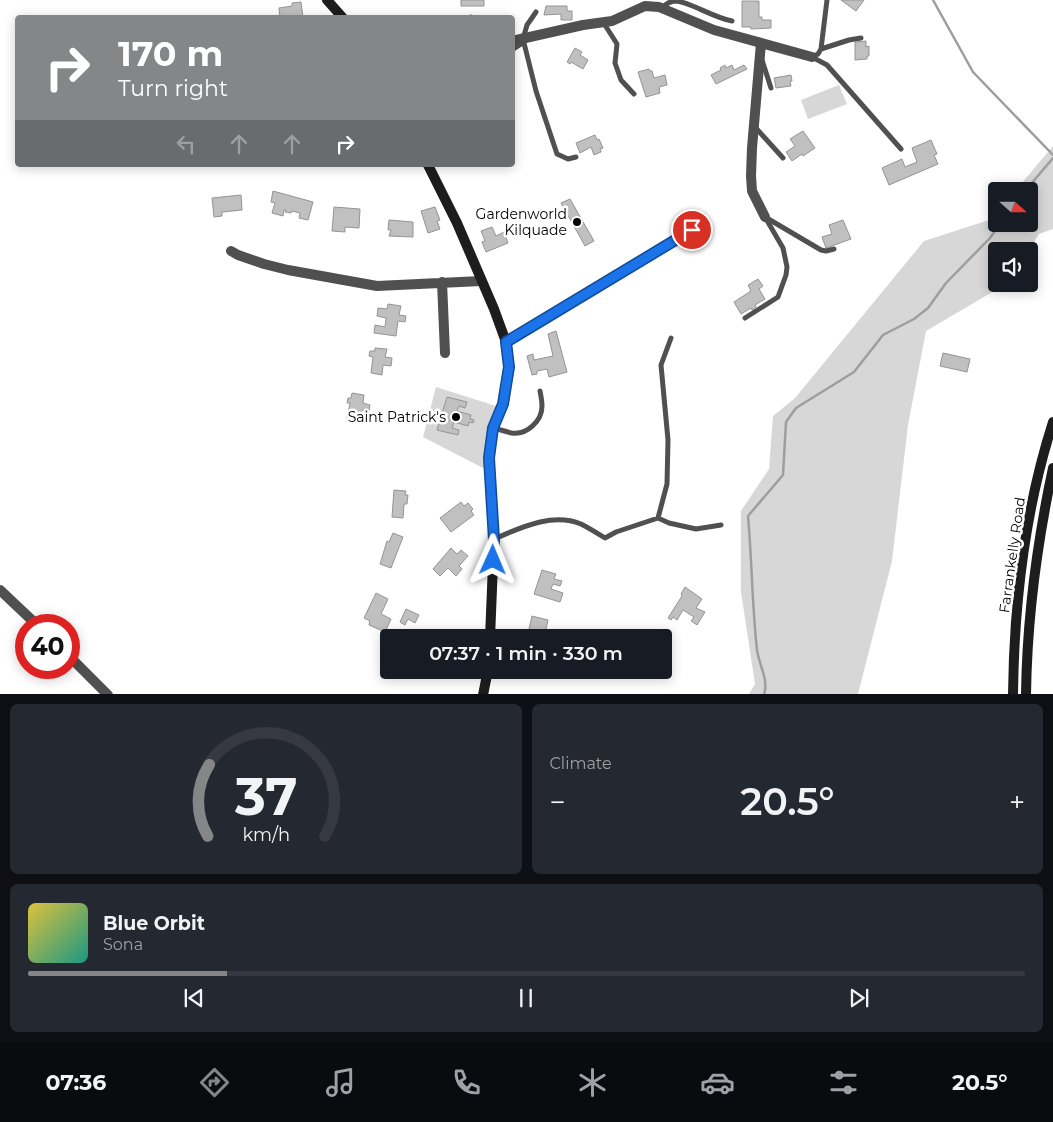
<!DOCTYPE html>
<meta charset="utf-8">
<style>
body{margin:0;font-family:Montserrat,sans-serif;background:#242831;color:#f1f3f6;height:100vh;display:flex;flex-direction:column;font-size:19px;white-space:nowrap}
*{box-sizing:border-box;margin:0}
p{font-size:16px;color:#9ea1a6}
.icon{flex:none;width:28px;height:28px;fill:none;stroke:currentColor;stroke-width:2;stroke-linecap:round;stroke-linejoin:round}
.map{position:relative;height:694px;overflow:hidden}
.details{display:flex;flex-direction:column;gap:10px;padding:10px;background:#0d0f14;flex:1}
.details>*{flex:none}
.hud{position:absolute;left:15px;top:15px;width:500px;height:152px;border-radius:5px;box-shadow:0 2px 12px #0003;background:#858687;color:#fff;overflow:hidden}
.needle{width:32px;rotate:111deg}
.buttons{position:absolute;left:988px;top:182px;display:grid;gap:10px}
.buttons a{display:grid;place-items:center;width:50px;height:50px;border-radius:5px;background:#171b24;box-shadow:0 2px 12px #0003;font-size:25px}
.speed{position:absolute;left:15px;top:614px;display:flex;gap:10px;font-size:25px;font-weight:700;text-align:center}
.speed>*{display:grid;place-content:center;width:65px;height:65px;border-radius:50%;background:#171b24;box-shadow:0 2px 12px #0003;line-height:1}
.speed .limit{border:8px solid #d22;background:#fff;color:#111}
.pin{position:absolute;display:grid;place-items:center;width:42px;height:42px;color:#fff;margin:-21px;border:2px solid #fff;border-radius:50%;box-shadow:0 1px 5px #0007}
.me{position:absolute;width:55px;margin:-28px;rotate:1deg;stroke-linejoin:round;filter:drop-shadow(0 0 4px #0008)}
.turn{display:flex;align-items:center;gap:18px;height:105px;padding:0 20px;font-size:22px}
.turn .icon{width:65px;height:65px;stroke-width:2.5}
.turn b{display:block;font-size:35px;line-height:42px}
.lanes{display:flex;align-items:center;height:48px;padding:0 20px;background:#0003;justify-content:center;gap:25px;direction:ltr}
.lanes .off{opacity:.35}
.big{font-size:38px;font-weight:600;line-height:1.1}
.details .card{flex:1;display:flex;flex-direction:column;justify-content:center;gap:8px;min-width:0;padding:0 18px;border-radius:8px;background:#242831}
.details .dial{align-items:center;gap:0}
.dial svg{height:130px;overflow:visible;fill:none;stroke:#363941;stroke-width:7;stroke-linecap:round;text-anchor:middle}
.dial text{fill:#f1f3f6;stroke:none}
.song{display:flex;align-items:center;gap:15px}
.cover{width:60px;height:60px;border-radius:8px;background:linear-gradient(135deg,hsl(50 70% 55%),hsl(170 70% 35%))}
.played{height:5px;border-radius:2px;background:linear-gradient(90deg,#858687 20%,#363941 20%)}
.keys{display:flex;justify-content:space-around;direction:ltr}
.heat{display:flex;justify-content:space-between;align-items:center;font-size:28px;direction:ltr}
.details .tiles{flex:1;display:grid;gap:10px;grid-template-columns:1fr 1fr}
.card:last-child{grid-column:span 2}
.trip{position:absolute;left:380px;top:629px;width:292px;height:50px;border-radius:5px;background:#171b24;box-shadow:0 2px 12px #0003;font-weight:600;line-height:50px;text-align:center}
.menu{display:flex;height:80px;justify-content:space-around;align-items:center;background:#090b0e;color:#9ea1a6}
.menu .icon{width:35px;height:35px}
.menu .current{color:#858687}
.menu b{font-size:22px;color:#f1f3f6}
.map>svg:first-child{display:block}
.green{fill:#d7d7d7}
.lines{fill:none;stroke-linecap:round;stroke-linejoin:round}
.stream{stroke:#9e9e9e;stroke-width:2.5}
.building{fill:#c0c0c0;stroke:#949494}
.lane{stroke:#505050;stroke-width:5}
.street{stroke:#505050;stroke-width:10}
.secondary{stroke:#1d1d1d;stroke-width:10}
.route-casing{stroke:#114b97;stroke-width:12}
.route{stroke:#1a73e8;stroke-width:9}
.poi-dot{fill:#000;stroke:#fff;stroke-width:2}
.labels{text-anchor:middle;stroke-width:5;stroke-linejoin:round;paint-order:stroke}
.poi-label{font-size:14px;fill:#000;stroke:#fff;text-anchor:end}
.street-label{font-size:14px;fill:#000;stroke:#fff}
</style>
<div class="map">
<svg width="1053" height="695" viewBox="0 0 1053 695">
<rect width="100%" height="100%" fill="#fff"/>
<path class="green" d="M839,85L847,104L808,119L801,100Z
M1053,146V229L1039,234L1028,251H996V284H1006L926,331L908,425L892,561L858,694H749L755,684L741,592V511L769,469L773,416L795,398L924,241L989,220L996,212V224H1029V191H1015Z
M436,387L496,406L489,426L487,470L423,437Z"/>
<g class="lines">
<path class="stream" d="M933,0L973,72L1053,155
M1025,191L1053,158
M764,695C769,680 759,665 757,650C752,605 752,561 748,516L783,475L786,422L796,408L854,372L883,335L914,319L928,308L946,283L990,238L1000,224"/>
</g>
<path class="building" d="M461,0H484V6H461Z
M841,0H864L856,11Z
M742,1H759V17H762V20H771V28L751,29V27H742Z
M301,2L303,18H280L279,8L292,6V3Z
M546,6H567V11H572V20H561V14L544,15Z
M866,41V47L869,46V56H867V59L855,60V42Z
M575,48L582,52L580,55L588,60L583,69L571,62L570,64L567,62Z
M725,65L726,68L732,65L734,70L744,65L747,69L716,84L711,75L721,70L720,68Z
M649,69L650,71H652L654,78L665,75L667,85L659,87L660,93L646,97L638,72Z
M791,75L792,81H790L791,86L776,88L774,78Z
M803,131L815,148L803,156L802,154L792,161L786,152L795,146L790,139Z
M595,135L597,140L599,139L603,148L600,149L601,152L594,155L591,147L580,153L576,143Z
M931,140L937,154L934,155L938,164L889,185L882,168L902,159L905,167L917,162L912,148Z
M273,191L313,202L308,220L299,218L300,213L292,211L291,213L285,212L286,210H284L283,216L272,213L275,203L271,202Z
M241,195L242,210L222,212V216L214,217L212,198Z
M570,199L594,241L585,246L561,203Z
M334,207L360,209L359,228L345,227V232L332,231Z
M435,207L440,220L437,221L440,229L428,233L421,211Z
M389,220L413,222V237L389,236L391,230H388Z
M843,220L851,239L826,248L822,237L832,234L829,225Z
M492,227L496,236L504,232L508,243L486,252L482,242L485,241L481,231Z
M758,279L763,286L759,289L765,299L755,305L756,307L752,310L751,308L741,314L734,302L751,291L748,285Z
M388,304L401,306L399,315L406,316L405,322L398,321L396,336L374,333L375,325L385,327L386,318L377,316L378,308L387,309Z
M556,331L567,372L549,377L547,369L537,371V374L532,375L527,356L533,354L534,360L553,356L548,334Z
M375,348L387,349L385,357L392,358L391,366L383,365L382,375L371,373L373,357L369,356L370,351H375Z
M943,353L970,359L967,372L940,366Z
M352,393L364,395L363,403L370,405L369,411L362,410L360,421L347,418L350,403H347L348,398H351Z
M447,397L467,402L465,408L459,406L457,411L471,415L470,419L474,420L473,423L469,422L468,426L454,422L452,428L459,430L458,435L437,430Z
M394,490L406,491L405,495H408L407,504H404L403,518L392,517Z
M461,502L464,506L468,503L473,509L471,511L474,515L451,532L440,518Z
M393,533L403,537L391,568L380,564L387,541L389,542Z
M451,548L457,554L461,550L468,556L459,566L462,569L456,576L448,568L440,576L433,569Z
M542,570L556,574L554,579L562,581L560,586L553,584L551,589L563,593L560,602L534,594Z
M685,587L702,599L696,608L705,612L697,625L691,621L694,617L683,610L677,620L673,617L671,620L668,618L682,596L681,594Z
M376,593L388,599L381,614L391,619L385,632L369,625L370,621L364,618Z
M406,609L419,615L415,623L408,619L405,625L400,622Z
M532,616L548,620L544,638H527Z"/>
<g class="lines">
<path class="lane" d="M662,8C665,4 671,1 676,1C690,2 714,18 732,21
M536,12L527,25L523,39L536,91L557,154L568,159L576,157
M471,18V17
M603,22L617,44L615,63L621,80L634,94
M821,49L849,40L861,38
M512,50L524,42
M812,57L827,65L901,149
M812,57L818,54L821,49L827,0
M762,60L771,88
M755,127L783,158
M765,217L821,250L826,251L834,249
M745,318L778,297L786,275L787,267L783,248L765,217
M506,342L692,230
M493,428C499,429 506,432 512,433C527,435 542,421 542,406C542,401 541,396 540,391
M658,518L669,523L696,529L721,525
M494,539C520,528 552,512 581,524C589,528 597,533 605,538L616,532L658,518L667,484L668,440L661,365L671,338"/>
<path class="street" d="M512,41L583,25L612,21L645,6L659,7L714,30L812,57
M761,43L752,148L751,176L752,191L765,217
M231,251L238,255L264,264L288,270L377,286L481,281
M442,282L445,353
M0,590L37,625
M69,656L108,695"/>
<path class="secondary" d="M327,0L343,18
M428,165L457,223L494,309L506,342L509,367L503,404L493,428L489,458L494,539L490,638
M483,695L488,670
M1013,695C1014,603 1025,509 1053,422
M1026,695C1027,618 1037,543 1053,468"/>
</g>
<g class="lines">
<defs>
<path id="route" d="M493,560L494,540L489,458L493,428L503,404L509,367L506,342L692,230"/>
</defs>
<use href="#route" class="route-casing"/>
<use href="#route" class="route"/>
</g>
<g class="poi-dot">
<circle cx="577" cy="222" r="5"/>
<circle cx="456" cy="417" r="5"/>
</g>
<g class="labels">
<g class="poi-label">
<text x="567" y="219">Gardenworld<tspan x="567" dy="16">Kilquade</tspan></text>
<text x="446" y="422">Saint Patrick's</text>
</g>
<g class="street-label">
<text transform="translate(1012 555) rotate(-82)" y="5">Farrankelly Road</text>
</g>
</g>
</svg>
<div class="buttons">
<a><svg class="needle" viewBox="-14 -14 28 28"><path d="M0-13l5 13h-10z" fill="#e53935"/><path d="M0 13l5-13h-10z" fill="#9ea1a6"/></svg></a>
<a><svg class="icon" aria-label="sound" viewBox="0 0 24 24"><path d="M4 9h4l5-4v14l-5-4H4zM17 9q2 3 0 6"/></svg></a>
</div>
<div class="speed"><div class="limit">40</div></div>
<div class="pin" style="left:692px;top:230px;background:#d93025"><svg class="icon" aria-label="arrive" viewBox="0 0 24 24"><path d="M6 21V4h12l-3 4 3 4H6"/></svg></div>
<svg class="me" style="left:493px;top:560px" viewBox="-20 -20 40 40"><path d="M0-17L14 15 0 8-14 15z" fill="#1a73e8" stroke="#fff" stroke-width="4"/></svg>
<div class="trip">07:37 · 1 min · 330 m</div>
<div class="hud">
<div class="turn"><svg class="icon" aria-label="right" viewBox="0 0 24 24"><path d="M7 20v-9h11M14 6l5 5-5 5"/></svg><div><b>170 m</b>Turn right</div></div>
<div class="lanes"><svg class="icon off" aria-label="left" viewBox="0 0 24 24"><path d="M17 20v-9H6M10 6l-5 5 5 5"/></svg><svg class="icon off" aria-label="ahead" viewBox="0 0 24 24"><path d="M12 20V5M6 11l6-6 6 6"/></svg><svg class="icon off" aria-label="ahead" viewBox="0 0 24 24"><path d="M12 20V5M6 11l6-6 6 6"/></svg><svg class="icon" aria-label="right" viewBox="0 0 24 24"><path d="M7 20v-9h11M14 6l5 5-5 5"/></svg></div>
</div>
</div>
<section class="details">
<div class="tiles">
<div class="card dial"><svg viewBox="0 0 100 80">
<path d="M14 69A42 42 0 1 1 86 69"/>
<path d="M14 69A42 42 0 0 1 15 25" stroke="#858687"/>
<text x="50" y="56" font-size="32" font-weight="700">37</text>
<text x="50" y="72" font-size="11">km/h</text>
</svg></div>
<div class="card"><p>Climate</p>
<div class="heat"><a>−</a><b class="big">20.5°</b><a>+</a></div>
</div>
<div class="card">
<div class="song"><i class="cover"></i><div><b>Blue Orbit</b><p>Sona</p></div></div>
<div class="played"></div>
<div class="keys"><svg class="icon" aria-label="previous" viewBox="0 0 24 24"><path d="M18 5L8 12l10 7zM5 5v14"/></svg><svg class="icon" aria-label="pause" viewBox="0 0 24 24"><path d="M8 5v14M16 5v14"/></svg><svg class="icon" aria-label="next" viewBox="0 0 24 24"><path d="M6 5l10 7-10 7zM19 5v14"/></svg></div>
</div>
</div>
</section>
<nav class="menu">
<b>07:36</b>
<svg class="icon current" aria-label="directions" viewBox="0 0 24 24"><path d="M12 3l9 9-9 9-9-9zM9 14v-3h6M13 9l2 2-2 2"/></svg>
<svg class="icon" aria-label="music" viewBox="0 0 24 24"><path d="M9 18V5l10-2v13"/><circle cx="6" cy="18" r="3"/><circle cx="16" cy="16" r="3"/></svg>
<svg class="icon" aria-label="phone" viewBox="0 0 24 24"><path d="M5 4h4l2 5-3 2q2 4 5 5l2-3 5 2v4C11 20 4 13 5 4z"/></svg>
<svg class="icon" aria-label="climate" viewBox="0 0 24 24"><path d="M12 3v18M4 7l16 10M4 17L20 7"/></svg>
<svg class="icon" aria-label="car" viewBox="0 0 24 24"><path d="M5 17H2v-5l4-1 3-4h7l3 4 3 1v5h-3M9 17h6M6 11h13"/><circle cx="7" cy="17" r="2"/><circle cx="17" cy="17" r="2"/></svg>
<svg class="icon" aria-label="filters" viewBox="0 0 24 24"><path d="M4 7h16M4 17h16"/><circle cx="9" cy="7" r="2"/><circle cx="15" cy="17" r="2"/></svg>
<b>20.5°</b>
</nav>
